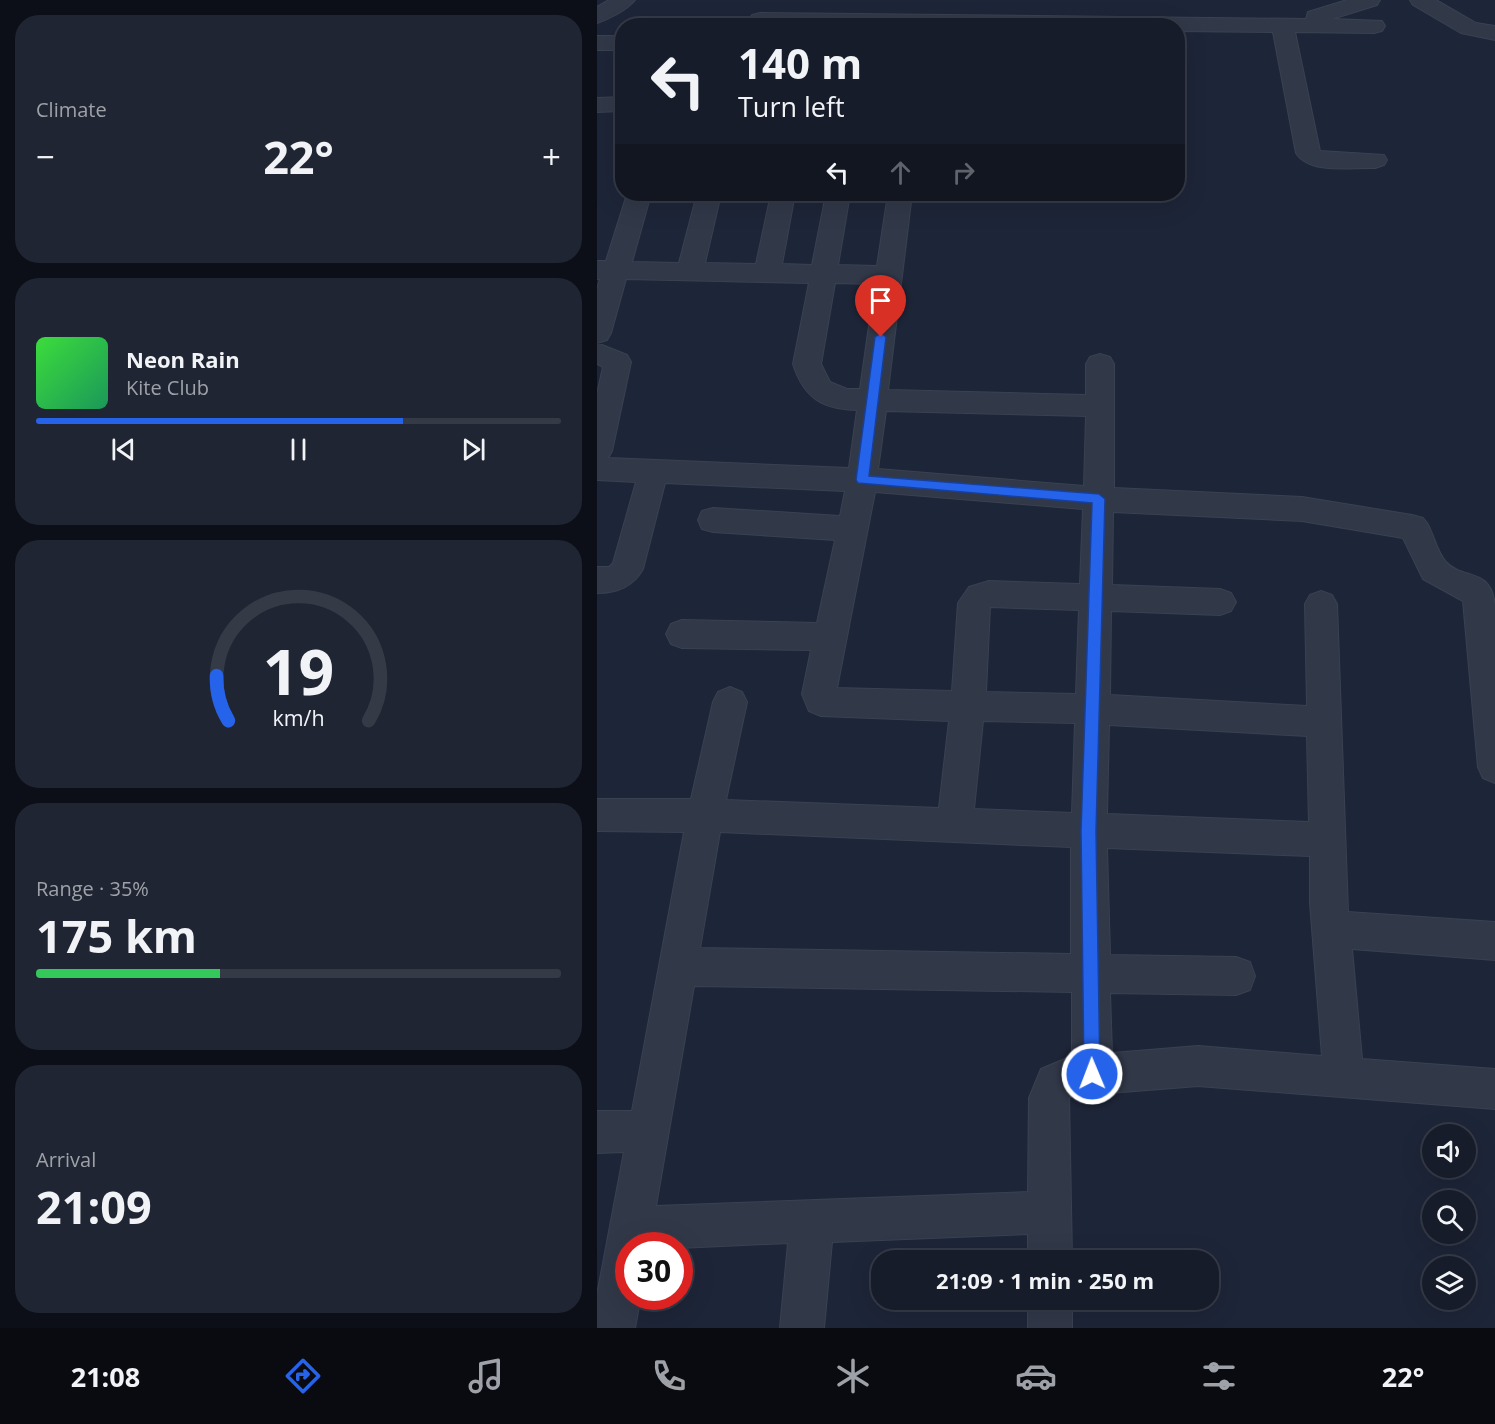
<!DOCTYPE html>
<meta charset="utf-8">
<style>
body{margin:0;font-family:"Open Sans",sans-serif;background:#1f2532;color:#f1f3f6;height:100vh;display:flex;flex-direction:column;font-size:22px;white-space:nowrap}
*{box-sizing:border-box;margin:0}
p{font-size:20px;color:#9ea1a8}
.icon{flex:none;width:33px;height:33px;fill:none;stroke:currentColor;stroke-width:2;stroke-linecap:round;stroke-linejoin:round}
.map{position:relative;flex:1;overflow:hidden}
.panel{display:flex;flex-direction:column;gap:15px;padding:15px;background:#0c0f17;width:597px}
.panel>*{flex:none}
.banner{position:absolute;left:18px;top:18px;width:570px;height:183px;border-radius:24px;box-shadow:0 6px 24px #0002,0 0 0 2px #353a47;background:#161c2a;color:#f1f3f6;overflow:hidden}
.fabs{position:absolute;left:825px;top:1124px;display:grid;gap:12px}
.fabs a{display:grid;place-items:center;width:54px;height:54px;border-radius:50%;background:#161c2a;box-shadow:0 6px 24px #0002,0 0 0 2px #353a47;font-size:30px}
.speed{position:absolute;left:18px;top:1232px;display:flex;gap:12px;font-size:30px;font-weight:700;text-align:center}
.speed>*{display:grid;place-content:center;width:78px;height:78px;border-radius:50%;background:#161c2a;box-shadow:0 6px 24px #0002,0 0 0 2px #353a47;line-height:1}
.speed .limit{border:9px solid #d22;background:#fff;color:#111}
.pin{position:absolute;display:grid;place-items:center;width:51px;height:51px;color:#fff;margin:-62px -26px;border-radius:50% 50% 50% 0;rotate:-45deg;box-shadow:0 0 6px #0007}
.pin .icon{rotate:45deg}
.me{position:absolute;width:66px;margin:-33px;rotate:359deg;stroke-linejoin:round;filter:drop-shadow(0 0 4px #0008)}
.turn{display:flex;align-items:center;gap:21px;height:126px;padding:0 24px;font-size:27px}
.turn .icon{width:78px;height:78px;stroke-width:2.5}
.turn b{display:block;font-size:42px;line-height:51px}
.lanes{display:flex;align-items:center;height:57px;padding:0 24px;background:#0003;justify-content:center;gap:30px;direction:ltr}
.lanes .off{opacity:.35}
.big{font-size:45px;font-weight:700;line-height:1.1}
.panel .tile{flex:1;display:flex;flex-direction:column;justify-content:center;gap:9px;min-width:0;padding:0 21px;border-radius:24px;background:#1f2532}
.panel .dial{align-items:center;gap:0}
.dial svg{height:156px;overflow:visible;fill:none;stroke:#353a47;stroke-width:7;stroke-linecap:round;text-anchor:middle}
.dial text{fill:#f1f3f6;stroke:none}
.song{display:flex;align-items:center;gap:18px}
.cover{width:72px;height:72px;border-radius:9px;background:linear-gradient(135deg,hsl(120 70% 55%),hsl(150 70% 35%))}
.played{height:6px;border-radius:3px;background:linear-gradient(90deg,#2563eb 70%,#353a47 70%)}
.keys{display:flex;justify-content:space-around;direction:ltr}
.heat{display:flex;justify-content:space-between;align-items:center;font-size:33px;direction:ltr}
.charge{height:9px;border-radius:4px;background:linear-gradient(90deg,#34c759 35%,#353a47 0)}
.trip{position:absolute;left:274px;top:1250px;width:348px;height:60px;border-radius:24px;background:#161c2a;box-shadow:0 6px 24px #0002,0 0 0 2px #353a47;font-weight:700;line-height:60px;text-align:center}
.dock{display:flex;height:96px;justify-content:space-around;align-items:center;background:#090b11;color:#9ea1a8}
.dock .icon{width:42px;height:42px}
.dock .selected{color:#2563eb}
.dock b{font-size:27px;color:#f1f3f6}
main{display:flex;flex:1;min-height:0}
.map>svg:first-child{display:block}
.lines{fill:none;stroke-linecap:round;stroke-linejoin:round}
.minor-casing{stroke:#3a4151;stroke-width:2}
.minor{fill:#313848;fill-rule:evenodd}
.route{fill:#2563eb;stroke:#184099;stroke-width:1.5}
</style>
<main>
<section class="panel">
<div class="tile"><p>Climate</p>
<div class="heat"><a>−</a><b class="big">22°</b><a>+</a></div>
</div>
<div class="tile">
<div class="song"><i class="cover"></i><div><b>Neon Rain</b><p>Kite Club</p></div></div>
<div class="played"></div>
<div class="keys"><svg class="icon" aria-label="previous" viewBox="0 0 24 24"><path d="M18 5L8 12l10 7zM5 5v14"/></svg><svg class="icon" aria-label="pause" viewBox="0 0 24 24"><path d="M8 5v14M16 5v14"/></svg><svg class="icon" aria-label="next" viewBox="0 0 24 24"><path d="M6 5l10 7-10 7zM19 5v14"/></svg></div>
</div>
<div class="tile dial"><svg viewBox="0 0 100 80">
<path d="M14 69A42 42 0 1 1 86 69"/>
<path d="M14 69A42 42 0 0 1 8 46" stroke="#2563eb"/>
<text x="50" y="56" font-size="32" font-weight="700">19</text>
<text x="50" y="72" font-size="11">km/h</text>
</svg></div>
<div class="tile"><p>Range · 35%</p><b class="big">175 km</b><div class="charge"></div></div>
<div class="tile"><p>Arrival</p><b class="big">21:09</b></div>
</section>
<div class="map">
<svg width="898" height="1328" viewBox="0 0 898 1328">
<rect width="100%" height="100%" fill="#1d2538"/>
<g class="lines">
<defs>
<path id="minor" d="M12,0H38C30,10 12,19 0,23V7Z
M750,0H783L780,5L735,19L785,21L788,26L785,31L777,33L698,32L723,151L787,155L790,160L787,165L778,168C755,167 713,175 699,153L676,32L580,31V26H159L152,20L155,15L163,13L709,19L711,12Z
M813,0H839L879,23L898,26V40L864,33L816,5Z
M0,36H26V50H0Z
M26,97V111L0,112V98Z
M30,194H54L35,262L82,263L100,194H124L108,263L159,264L174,194H198L185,264L215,265L229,194H253L241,265L280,266L291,194H315L291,390L489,395V364L493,357L503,354L513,357L517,364V488L705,497L815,515L826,518L830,523C837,535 840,552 849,562C867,581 894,566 898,606V783L886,778L881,767L866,601L826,579L806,538L705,521L516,512L515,585L623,589L634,593L639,602L634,611L623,615L514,611L513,695L710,706L708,604L713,595L724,591L735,595L740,604L751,912L898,922V960L755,949L765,1059L898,1069V1109L601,1086L475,1096L472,1098L475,1260H431V1234L235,1242L227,1328H183L191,1243L82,1248V1245H32V1296H44L38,1328H0V1295L27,1152L0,1153V1111H35L87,832L0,831V799H94L116,702L121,692L133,687L145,692L150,702L129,800L342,808L352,721L224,716L212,711L205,694L214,650L85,648L74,644L69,634L74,624L85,620L220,623L238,540L116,532L105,529L101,520L105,511L116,508L243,516L248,491L68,483L46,569C36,587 20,593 0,593V567H12L16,563L39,482L0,480V394L6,367L0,364V343L30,355L34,362L15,451L11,458L252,468L260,410C225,409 207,398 196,364L212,283L29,279L14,333L10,340L0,343V289L3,279H0V261H9ZM238,283L278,284L263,389H250L233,382L224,364ZM289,411L489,416L487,486L281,469ZM278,492L486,509L483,584L392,581L372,587L361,603L355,691L240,688ZM393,607L482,610L479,694L389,692ZM386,721L478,723L475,813L377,809ZM512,725L710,736L712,822L510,814ZM123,832L474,847V954L103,948ZM510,848L713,856V903L725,1056L601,1046L515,1053L513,993L639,995L653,990L658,976L653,962L639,957L513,955ZM97,986L475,992V1056L444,1069L432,1098L431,1192L59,1206Z
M431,1299H475V1328H431Z"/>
</defs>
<use href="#minor" class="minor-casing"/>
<use href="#minor" class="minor"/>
</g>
<path class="route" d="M284,333L289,337L272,476L502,494L508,499L499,831L503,1074L501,1080L495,1083L489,1080L487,1074L484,831L495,503L261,483L259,480L278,337Z"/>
</svg>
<div class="fabs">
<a><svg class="icon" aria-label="sound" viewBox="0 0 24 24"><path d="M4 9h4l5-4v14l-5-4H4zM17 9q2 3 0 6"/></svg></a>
<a><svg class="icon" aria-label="search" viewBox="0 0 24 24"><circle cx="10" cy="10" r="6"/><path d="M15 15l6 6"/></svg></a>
<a><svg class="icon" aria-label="layers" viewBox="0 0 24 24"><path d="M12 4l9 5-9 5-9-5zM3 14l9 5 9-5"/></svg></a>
</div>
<div class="speed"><div class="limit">30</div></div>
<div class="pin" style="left:284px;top:337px;background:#d93025"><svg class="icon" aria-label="arrive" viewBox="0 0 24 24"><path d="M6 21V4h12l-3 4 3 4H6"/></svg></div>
<svg class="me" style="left:495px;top:1074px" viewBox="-20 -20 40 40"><circle r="17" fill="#2563eb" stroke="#fff" stroke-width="3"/><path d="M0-11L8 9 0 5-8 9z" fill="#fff"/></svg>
<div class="trip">21:09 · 1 min · 250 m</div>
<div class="banner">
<div class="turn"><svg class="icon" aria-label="left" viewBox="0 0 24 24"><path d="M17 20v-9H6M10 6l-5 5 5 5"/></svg><div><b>140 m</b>Turn left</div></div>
<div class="lanes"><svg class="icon" aria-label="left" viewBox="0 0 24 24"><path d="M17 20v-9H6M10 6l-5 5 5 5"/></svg><svg class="icon off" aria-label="ahead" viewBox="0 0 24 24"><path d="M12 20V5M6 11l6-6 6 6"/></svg><svg class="icon off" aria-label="right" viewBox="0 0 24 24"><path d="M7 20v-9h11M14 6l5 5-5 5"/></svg></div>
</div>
</div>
</main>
<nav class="dock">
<b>21:08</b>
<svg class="icon selected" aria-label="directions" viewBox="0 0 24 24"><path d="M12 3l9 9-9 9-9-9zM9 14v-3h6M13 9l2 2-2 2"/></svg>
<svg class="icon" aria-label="music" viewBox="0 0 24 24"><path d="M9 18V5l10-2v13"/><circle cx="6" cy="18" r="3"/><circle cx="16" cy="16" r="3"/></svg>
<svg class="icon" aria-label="phone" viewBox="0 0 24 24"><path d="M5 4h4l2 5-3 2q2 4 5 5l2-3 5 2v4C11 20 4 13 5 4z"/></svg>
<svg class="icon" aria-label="climate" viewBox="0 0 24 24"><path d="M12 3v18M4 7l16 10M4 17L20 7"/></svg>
<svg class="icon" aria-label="car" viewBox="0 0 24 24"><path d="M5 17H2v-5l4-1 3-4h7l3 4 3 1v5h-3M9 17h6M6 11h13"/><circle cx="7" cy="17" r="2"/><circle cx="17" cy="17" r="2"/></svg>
<svg class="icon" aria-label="filters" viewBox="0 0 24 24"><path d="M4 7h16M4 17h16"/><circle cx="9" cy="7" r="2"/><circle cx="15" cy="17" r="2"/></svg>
<b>22°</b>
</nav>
